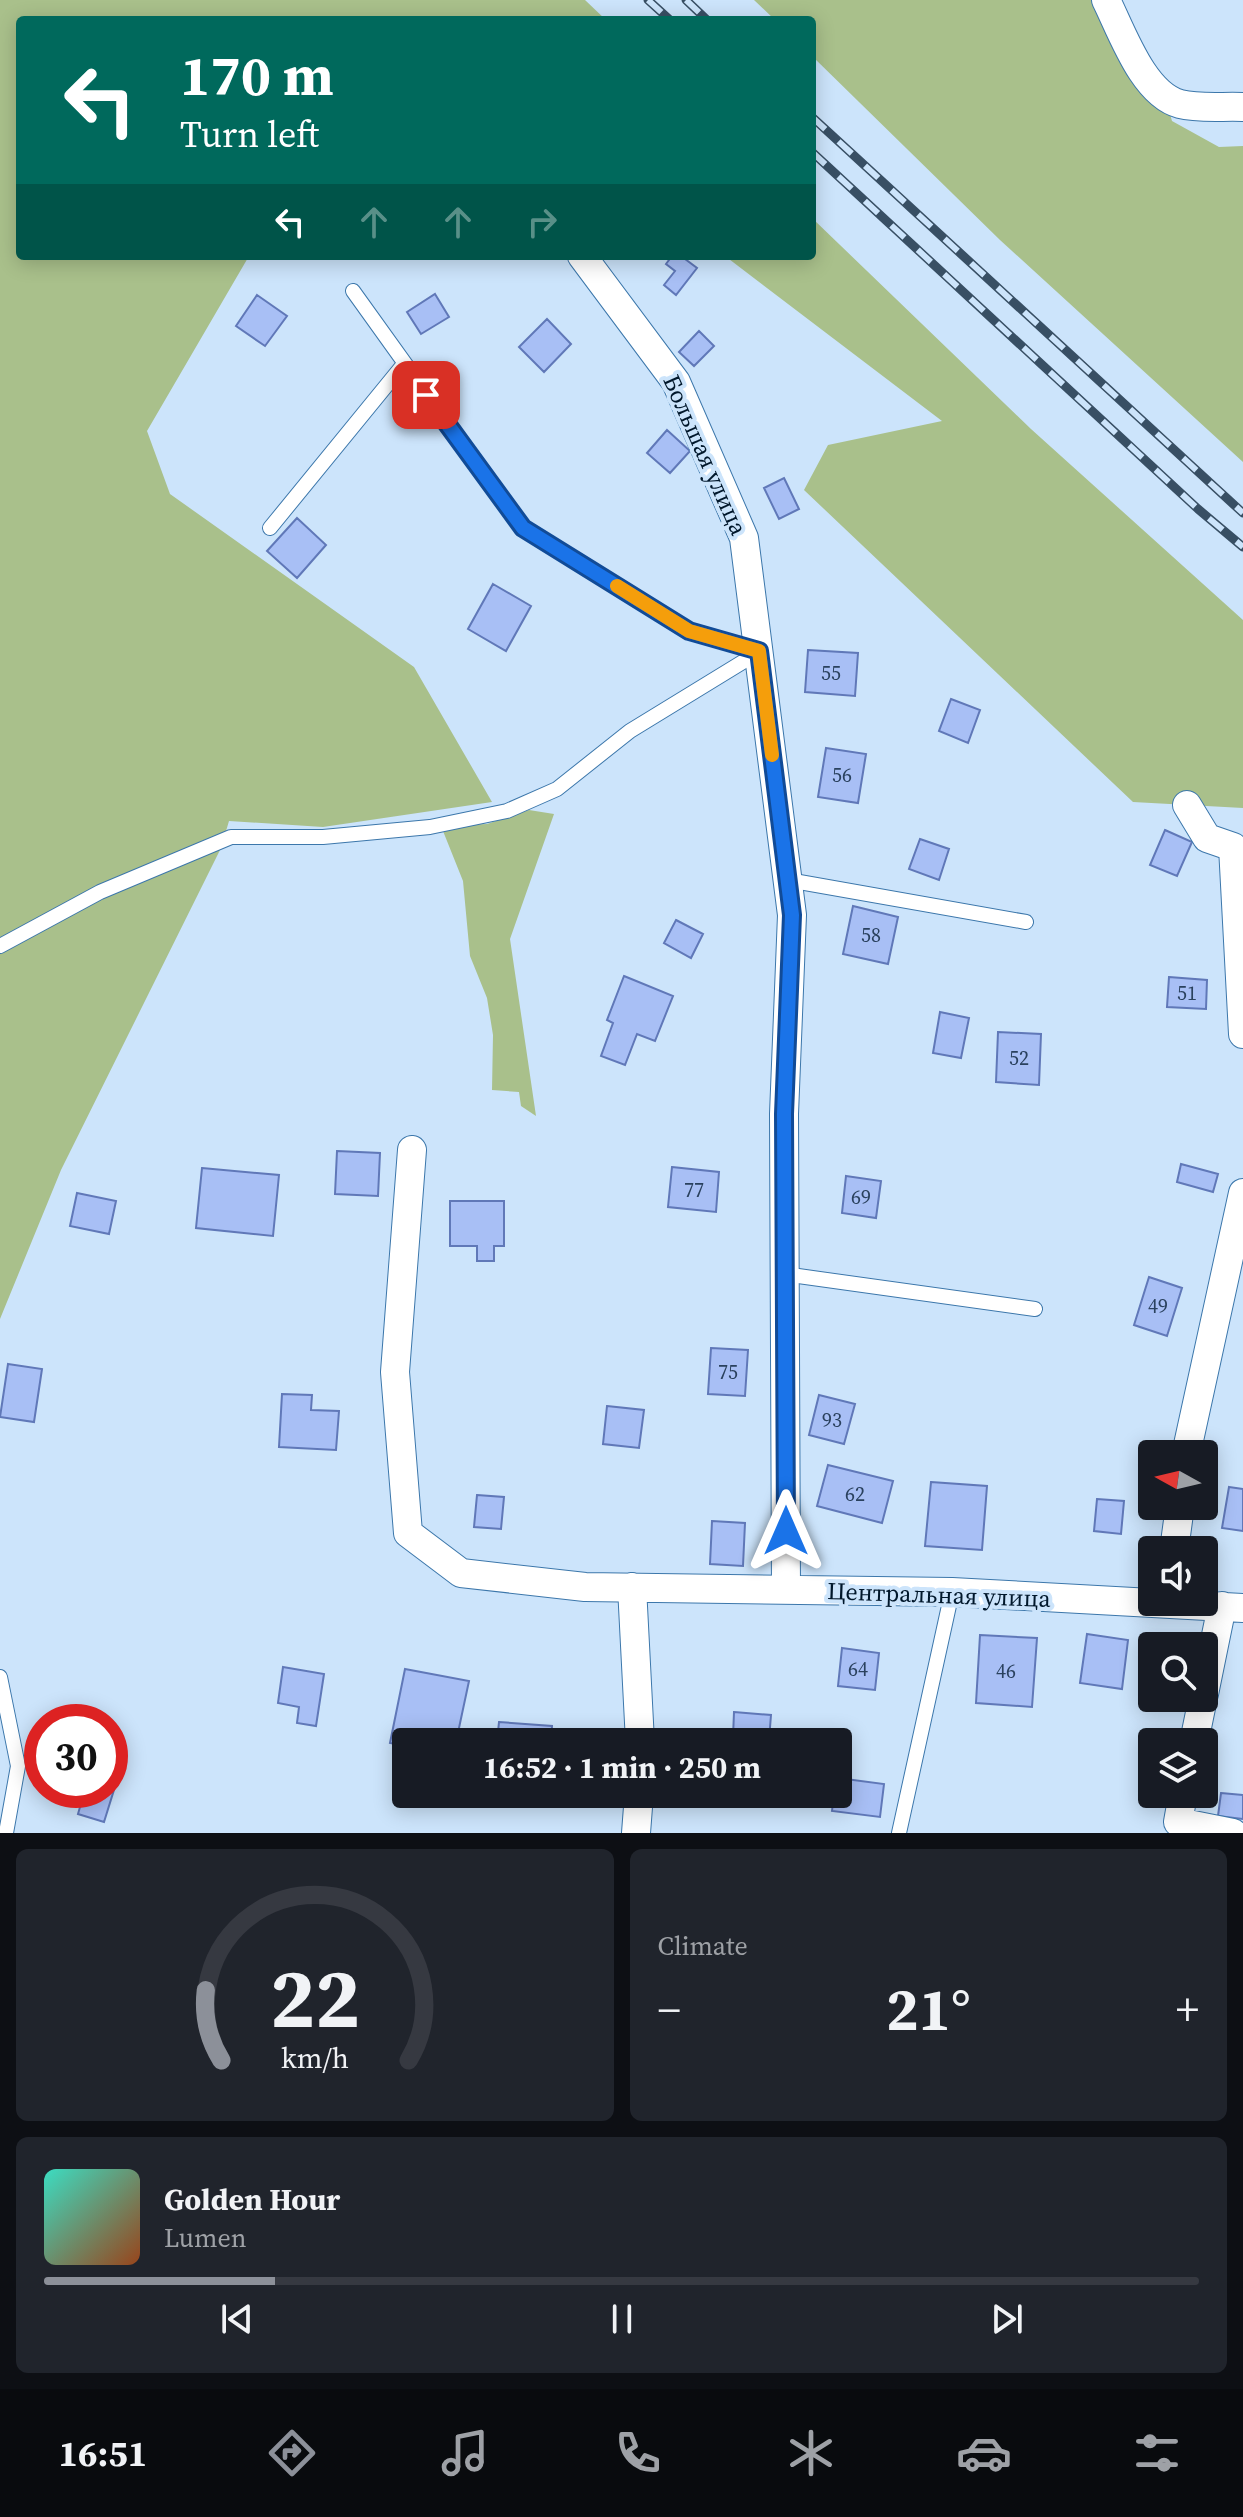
<!DOCTYPE html>
<meta charset="utf-8">
<style>
body{margin:0;font-family:"Source Serif 4",serif;background:#20242c;color:#f1f3f6;height:100vh;display:flex;flex-direction:column;font-size:30px;white-space:nowrap}
*{box-sizing:border-box;margin:0}
p{font-size:26px;color:#9ea1a6}
.icon{flex:none;width:44px;height:44px;fill:none;stroke:currentColor;stroke-width:2;stroke-linecap:round;stroke-linejoin:round}
.map{position:relative;height:1833px;overflow:hidden}
.drawer{display:flex;flex-direction:column;gap:16px;padding:16px;background:#0d0f14;flex:1}
.drawer>*{flex:none}
.banner{position:absolute;left:16px;top:16px;width:800px;height:244px;border-radius:8px;box-shadow:0 4px 20px #0003;background:#00695c;color:#fff;overflow:hidden}
.needle{width:52px;rotate:278deg}
.controls{position:absolute;left:1138px;top:1440px;display:grid;gap:16px}
.controls a{display:grid;place-items:center;width:80px;height:80px;border-radius:8px;background:#171b24;box-shadow:0 4px 20px #0003;font-size:40px}
.speed{position:absolute;left:24px;top:1704px;display:flex;gap:16px;font-size:40px;font-weight:700;text-align:center}
.speed>*{display:grid;place-content:center;width:104px;height:104px;border-radius:50%;background:#171b24;box-shadow:0 4px 20px #0003;line-height:1}
.speed .limit{border:12px solid #d22;background:#fff;color:#111}
.pin{position:absolute;display:grid;place-items:center;width:68px;height:68px;color:#fff;margin:-34px;border-radius:16px;box-shadow:0 4px 12px #0006}
.me{position:absolute;width:88px;margin:-44px;rotate:0deg;stroke-linejoin:round;filter:drop-shadow(0 0 6px #0008)}
.turn{display:flex;align-items:center;gap:28px;height:168px;padding:0 32px;font-size:36px}
.turn .icon{width:104px;height:104px;stroke-width:2.5}
.turn b{display:block;font-size:56px;line-height:68px}
.lanes{display:flex;align-items:center;height:76px;padding:0 32px;background:#0003;justify-content:center;gap:40px;direction:ltr}
.lanes .off{opacity:.35}
.big{font-size:60px;font-weight:700;line-height:1.1}
.drawer .widget{flex:1;display:flex;flex-direction:column;justify-content:center;gap:12px;min-width:0;padding:0 28px;border-radius:12px;background:#20242c}
.drawer .dial{align-items:center;gap:0}
.dial svg{height:208px;overflow:visible;fill:none;stroke:#363941;stroke-width:7;stroke-linecap:round;text-anchor:middle}
.dial text{fill:#f1f3f6;stroke:none}
.song{display:flex;align-items:center;gap:24px}
.cover{width:96px;height:96px;border-radius:12px;background:linear-gradient(135deg,hsl(170 70% 55%),hsl(20 70% 35%))}
.played{height:8px;border-radius:4px;background:linear-gradient(90deg,#8c9099 20%,#363941 20%)}
.keys{display:flex;justify-content:space-around;direction:ltr}
.heat{display:flex;justify-content:space-between;align-items:center;font-size:44px;direction:ltr}
.drawer .tiles{flex:1;display:grid;gap:16px;grid-template-columns:1fr 1fr}
.widget:last-child{grid-column:span 2}
.trip{position:absolute;left:392px;top:1728px;width:460px;height:80px;border-radius:8px;background:#171b24;box-shadow:0 4px 20px #0003;font-weight:700;line-height:80px;text-align:center}
.tab-bar{display:flex;height:128px;justify-content:space-around;align-items:center;background:#090b0e;color:#9ea1a6}
.tab-bar .icon{width:56px;height:56px}
.tab-bar .active{color:#8c9099}
.tab-bar b{font-size:36px;color:#f1f3f6}
.map>svg:first-child{display:block}
.green{fill:#a9c08b}
.building{fill:#a8bff5;stroke:#6078b8;stroke-width:2}
.lines{fill:none;stroke-linecap:round;stroke-linejoin:round}
.lane-casing{stroke:#3c77ab;stroke-width:16}
.street-casing{stroke:#3c77ab;stroke-width:30}
.lane{stroke:#fff;stroke-width:14}
.street{stroke:#fff;stroke-width:28}
.rail-casing{stroke:#384f64;stroke-width:9}
.rail{stroke:#cce4fb;stroke-width:6;stroke-dasharray:18;stroke-linecap:butt}
.route-casing{stroke:#114b97;stroke-width:20}
.route{stroke:#1a73e8;stroke-width:14}
.slow{stroke:#f59e0b;stroke-width:14}
.labels{text-anchor:middle;stroke-width:8;stroke-linejoin:round;paint-order:stroke}
.number-label{font-size:20px;fill:#2a415e}
.street-label{font-size:24px;fill:#00172b;stroke:#cce4fb}
</style>
<div class="map">
<svg width="1243" height="1833" viewBox="0 0 1243 1833">
<rect width="100%" height="100%" fill="#cce4fb"/>
<path class="green" d="M0,0H585L606,20H20V256H249L147,431L170,494L414,667L492,802L323,827L229,821L221,848L61,1170L0,1319Z
M754,0H1091L1116,46L1170,114L1172,121L1219,147L1243,146V462L1000,240L812,56V20H775Z
M812,218L1031,429L1243,620V808L1133,802L804,490L828,445L942,421L725,256H812Z
M529,810L554,814L510,939L536,1116L521,1106L519,1092L492,1090L493,1035L487,998L470,956L463,881L441,826L487,824Z"/>
<path class="building" d="M672,256H681L697,268L676,295L664,285L675,271L666,264Z
M435,294L449,317L421,334L407,312Z
M257,295L287,316L265,346L236,326Z
M547,319L571,344L544,372L519,347Z
M699,331L714,346L694,366L679,352Z
M667,430L690,451L670,473L647,453Z
M784,478L799,509L779,519L764,488Z
M297,518L326,545L297,578L267,551Z
M493,584L531,606L506,651L468,629Z
M808,650L858,653L855,696L805,692Z
M951,699L980,710L968,743L939,731Z
M826,748L866,754L858,803L818,797Z
M1165,830L1192,842L1177,876L1150,865Z
M920,839L949,849L939,880L909,869Z
M853,906L898,917L888,964L843,954Z
M676,920L703,934L691,958L664,943Z
M624,976L673,996L655,1041L637,1034L625,1065L601,1056L613,1023L607,1020Z
M1169,977L1207,980L1206,1009L1167,1007Z
M940,1012L969,1018L961,1058L933,1053Z
M998,1032L1041,1034L1039,1085L996,1082Z
M337,1151L380,1153L378,1196L335,1194Z
M1181,1164L1218,1174L1213,1192L1177,1182Z
M672,1167L719,1172L716,1212L668,1207Z
M202,1168L279,1175L273,1236L196,1228Z
M846,1176L881,1181L876,1218L842,1213Z
M77,1193L116,1201L109,1234L70,1226Z
M450,1201H504V1246H494V1261H477V1246H450Z
M1149,1277L1182,1288L1167,1336L1134,1325Z
M711,1348L748,1350L745,1396L708,1394Z
M8,1364L42,1369L34,1422L0,1417Z
M282,1394L312,1395L311,1410L339,1411L336,1450L279,1447Z
M819,1395L855,1404L844,1444L809,1435Z
M607,1406L644,1410L639,1448L603,1444Z
M828,1465L893,1481L882,1523L817,1506Z
M931,1482L987,1486L982,1550L925,1546Z
M1229,1487L1243,1489V1531L1222,1528Z
M477,1495L504,1497L501,1529L474,1527Z
M1097,1499L1124,1501L1121,1534L1094,1531Z
M712,1521L745,1523L743,1566L710,1564Z
M1087,1634L1128,1640L1122,1689L1080,1683Z
M980,1635L1037,1638L1032,1707L976,1703Z
M842,1648L879,1653L875,1690L838,1686Z
M283,1667L324,1674L316,1726L297,1723L299,1707L278,1703Z
M405,1669L469,1681L456,1742H406V1746L390,1743Z
M734,1712L771,1715L769,1740L733,1737Z
M499,1722L552,1726L551,1742H497Z
M110,1775L118,1777L104,1822L78,1814L82,1800L60,1793L61,1790H110Z
M838,1778L884,1784L880,1817L832,1811L834,1794H838Z
M1221,1793L1243,1795V1819L1218,1816Z"/>
<g class="lines">
<defs>
<path id="lane" d="M353,291L523,528L689,631L759,651
M270,528L404,364
M788,880L1026,922
M0,946L100,892L231,837H323L430,827L507,811L557,789L630,731L759,652
M784,1274L1035,1309
M0,1677L18,1766L6,1833
M899,1833L952,1592"/>
<path id="street" d="M1106,0C1122,32 1143,94 1180,104C1199,109 1224,106 1243,107
M582,256L676,382L744,538L792,915L784,1114L786,1589
M1187,805L1207,838L1233,847L1243,1034
M412,1150L395,1372L408,1533L461,1573L585,1587L952,1592L1243,1608
M1186,1454L1243,1193
M1174,1550L1180,1506
M632,1587L640,1742
M1204,1694L1222,1606
M1194,1742L1203,1698
M1183,1794L1178,1822L1233,1833
M636,1833L639,1794"/>
</defs>
<use href="#lane" class="lane-casing"/>
<use href="#street" class="street-casing"/>
<use href="#lane" class="lane"/>
<use href="#street" class="street"/>
<defs>
<path id="rail" d="M648,0L670,20
M686,0L707,20
M812,117L1243,513
M812,152L1198,509L1243,547"/>
</defs>
<use href="#rail" class="rail-casing"/>
<use href="#rail" class="rail"/>
</g>
<g class="lines">
<defs>
<path id="route" d="M426,395L523,528L689,631L759,651L792,915L784,1114L786,1531"/>
</defs>
<use href="#route" class="route-casing"/>
<use href="#route" class="route"/>
<path class="slow" d="M617,586L689,631L759,651L772,755"/>
</g>
<g class="labels">
<g class="number-label">
<text x="831" y="680">55</text>
<text x="842" y="782">56</text>
<text x="871" y="942">58</text>
<text x="1187" y="1000">51</text>
<text x="1019" y="1065">52</text>
<text x="694" y="1197">77</text>
<text x="861" y="1204">69</text>
<text x="1158" y="1313">49</text>
<text x="728" y="1379">75</text>
<text x="832" y="1427">93</text>
<text x="855" y="1501">62</text>
<text x="858" y="1676">64</text>
<text x="1006" y="1678">46</text>
</g>
<g class="street-label">
<text transform="translate(705 455) rotate(66)" y="8">Большая улица</text>
<text transform="translate(939 1595) rotate(2)" y="8">Центральная улица</text>
</g>
</g>
</svg>
<div class="controls">
<a><svg class="needle" viewBox="-14 -14 28 28"><path d="M0-13l5 13h-10z" fill="#e53935"/><path d="M0 13l5-13h-10z" fill="#9ea1a6"/></svg></a>
<a><svg class="icon" aria-label="sound" viewBox="0 0 24 24"><path d="M4 9h4l5-4v14l-5-4H4zM17 9q2 3 0 6"/></svg></a>
<a><svg class="icon" aria-label="search" viewBox="0 0 24 24"><circle cx="10" cy="10" r="6"/><path d="M15 15l6 6"/></svg></a>
<a><svg class="icon" aria-label="layers" viewBox="0 0 24 24"><path d="M12 4l9 5-9 5-9-5zM3 14l9 5 9-5"/></svg></a>
</div>
<div class="speed"><div class="limit">30</div></div>
<div class="pin" style="left:426px;top:395px;background:#d93025"><svg class="icon" aria-label="arrive" viewBox="0 0 24 24"><path d="M6 21V4h12l-3 4 3 4H6"/></svg></div>
<svg class="me" style="left:786px;top:1531px" viewBox="-20 -20 40 40"><path d="M0-17L14 15 0 8-14 15z" fill="#1a73e8" stroke="#fff" stroke-width="4"/></svg>
<div class="trip">16:52 · 1 min · 250 m</div>
<div class="banner">
<div class="turn"><svg class="icon" aria-label="left" viewBox="0 0 24 24"><path d="M17 20v-9H6M10 6l-5 5 5 5"/></svg><div><b>170 m</b>Turn left</div></div>
<div class="lanes"><svg class="icon" aria-label="left" viewBox="0 0 24 24"><path d="M17 20v-9H6M10 6l-5 5 5 5"/></svg><svg class="icon off" aria-label="ahead" viewBox="0 0 24 24"><path d="M12 20V5M6 11l6-6 6 6"/></svg><svg class="icon off" aria-label="ahead" viewBox="0 0 24 24"><path d="M12 20V5M6 11l6-6 6 6"/></svg><svg class="icon off" aria-label="right" viewBox="0 0 24 24"><path d="M7 20v-9h11M14 6l5 5-5 5"/></svg></div>
</div>
</div>
<section class="drawer">
<div class="tiles">
<div class="widget dial"><svg viewBox="0 0 100 80">
<path d="M14 69A42 42 0 1 1 86 69"/>
<path d="M14 69A42 42 0 0 1 8 42" stroke="#8c9099"/>
<text x="50" y="56" font-size="32" font-weight="700">22</text>
<text x="50" y="72" font-size="11">km/h</text>
</svg></div>
<div class="widget"><p>Climate</p>
<div class="heat"><a>−</a><b class="big">21°</b><a>+</a></div>
</div>
<div class="widget">
<div class="song"><i class="cover"></i><div><b>Golden Hour</b><p>Lumen</p></div></div>
<div class="played"></div>
<div class="keys"><svg class="icon" aria-label="previous" viewBox="0 0 24 24"><path d="M18 5L8 12l10 7zM5 5v14"/></svg><svg class="icon" aria-label="pause" viewBox="0 0 24 24"><path d="M8 5v14M16 5v14"/></svg><svg class="icon" aria-label="next" viewBox="0 0 24 24"><path d="M6 5l10 7-10 7zM19 5v14"/></svg></div>
</div>
</div>
</section>
<nav class="tab-bar">
<b>16:51</b>
<svg class="icon active" aria-label="directions" viewBox="0 0 24 24"><path d="M12 3l9 9-9 9-9-9zM9 14v-3h6M13 9l2 2-2 2"/></svg>
<svg class="icon" aria-label="music" viewBox="0 0 24 24"><path d="M9 18V5l10-2v13"/><circle cx="6" cy="18" r="3"/><circle cx="16" cy="16" r="3"/></svg>
<svg class="icon" aria-label="phone" viewBox="0 0 24 24"><path d="M5 4h4l2 5-3 2q2 4 5 5l2-3 5 2v4C11 20 4 13 5 4z"/></svg>
<svg class="icon" aria-label="climate" viewBox="0 0 24 24"><path d="M12 3v18M4 7l16 10M4 17L20 7"/></svg>
<svg class="icon" aria-label="car" viewBox="0 0 24 24"><path d="M5 17H2v-5l4-1 3-4h7l3 4 3 1v5h-3M9 17h6M6 11h13"/><circle cx="7" cy="17" r="2"/><circle cx="17" cy="17" r="2"/></svg>
<svg class="icon" aria-label="filters" viewBox="0 0 24 24"><path d="M4 7h16M4 17h16"/><circle cx="9" cy="7" r="2"/><circle cx="15" cy="17" r="2"/></svg>
</nav>
